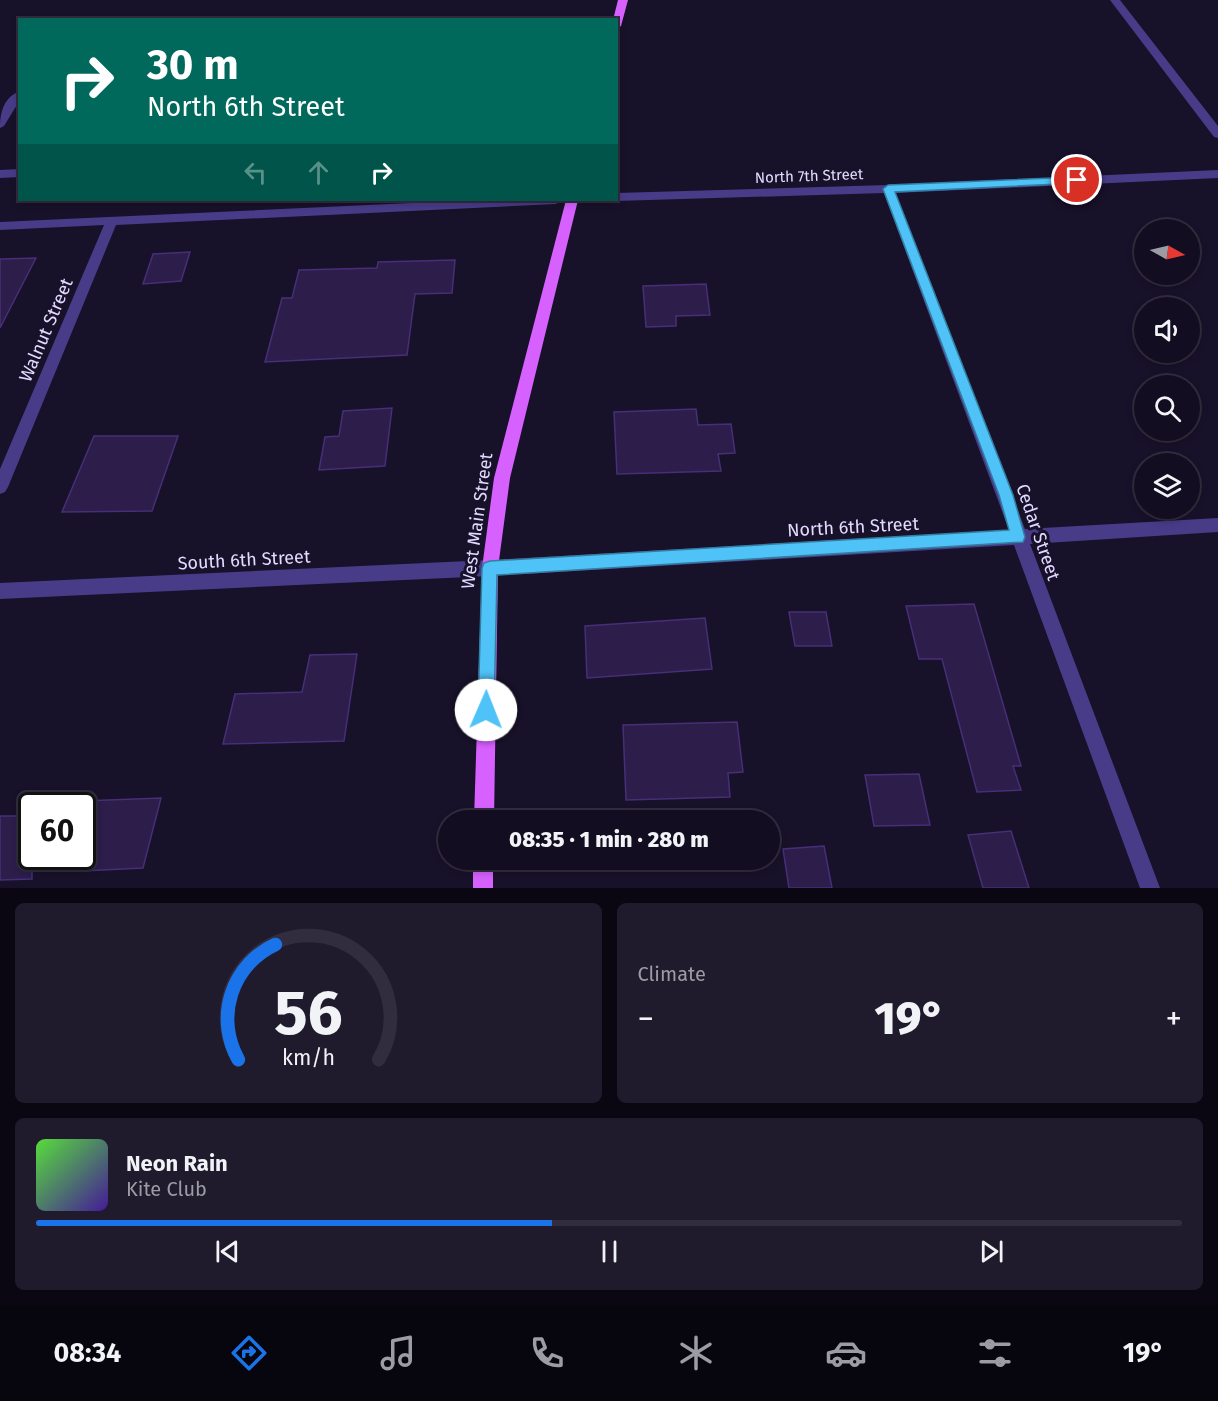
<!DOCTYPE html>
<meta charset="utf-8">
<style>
body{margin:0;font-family:"Fira Sans",sans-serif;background:#1f1b2d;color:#f1f3f6;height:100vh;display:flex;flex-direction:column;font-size:22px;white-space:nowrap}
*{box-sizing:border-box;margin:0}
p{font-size:20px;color:#9c9ca5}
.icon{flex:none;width:33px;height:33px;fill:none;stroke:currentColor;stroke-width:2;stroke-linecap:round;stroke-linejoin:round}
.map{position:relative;height:888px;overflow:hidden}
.side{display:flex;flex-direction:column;gap:15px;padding:15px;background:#0a0712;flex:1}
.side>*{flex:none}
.top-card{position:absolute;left:18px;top:18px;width:600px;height:183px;border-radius:0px;box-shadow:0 3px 9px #0003,0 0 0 2px #312d3e;background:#00695c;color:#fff;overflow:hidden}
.needle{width:39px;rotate:98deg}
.controls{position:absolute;left:1134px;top:219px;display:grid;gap:12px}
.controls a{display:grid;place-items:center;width:66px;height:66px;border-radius:50%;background:#120d20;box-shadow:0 3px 9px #0003,0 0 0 2px #312d3e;font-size:30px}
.speed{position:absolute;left:18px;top:792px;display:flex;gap:12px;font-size:30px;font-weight:700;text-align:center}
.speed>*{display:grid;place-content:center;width:78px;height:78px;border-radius:50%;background:#120d20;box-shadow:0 3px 9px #0003,0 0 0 2px #312d3e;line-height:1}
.speed .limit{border:3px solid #111;border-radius:9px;background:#fff;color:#111}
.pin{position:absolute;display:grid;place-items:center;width:51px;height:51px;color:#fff;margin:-26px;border:3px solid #fff;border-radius:50%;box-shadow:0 2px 6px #0007}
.me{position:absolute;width:66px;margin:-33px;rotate:1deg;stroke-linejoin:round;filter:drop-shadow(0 0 4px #0008)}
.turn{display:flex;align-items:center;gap:21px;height:126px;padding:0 30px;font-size:27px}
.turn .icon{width:78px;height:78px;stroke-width:2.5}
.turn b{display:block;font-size:42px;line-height:51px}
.lanes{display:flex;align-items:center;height:57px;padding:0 30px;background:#0003;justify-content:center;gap:30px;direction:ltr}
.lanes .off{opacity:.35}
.big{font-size:45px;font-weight:800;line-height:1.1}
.side .widget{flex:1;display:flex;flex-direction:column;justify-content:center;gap:9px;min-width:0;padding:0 21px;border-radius:9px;background:#1f1b2d}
.side .dial{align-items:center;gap:0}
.dial svg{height:156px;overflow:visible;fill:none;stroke:#312d3e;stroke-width:7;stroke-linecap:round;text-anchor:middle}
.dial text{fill:#f1f3f6;stroke:none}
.song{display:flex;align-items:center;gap:18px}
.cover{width:72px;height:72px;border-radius:9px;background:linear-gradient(135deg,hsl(110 70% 55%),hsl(260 70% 35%))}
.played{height:6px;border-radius:3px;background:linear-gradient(90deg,#1a73e8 45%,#312d3e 45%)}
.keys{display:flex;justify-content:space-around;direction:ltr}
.heat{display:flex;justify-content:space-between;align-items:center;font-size:33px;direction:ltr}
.side .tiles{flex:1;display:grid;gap:15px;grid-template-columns:1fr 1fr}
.widget:last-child{grid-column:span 2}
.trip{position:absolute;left:438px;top:810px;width:342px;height:60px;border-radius:30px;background:#120d20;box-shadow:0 3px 9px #0003,0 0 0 2px #312d3e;font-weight:800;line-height:60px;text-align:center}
.tab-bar{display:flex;height:96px;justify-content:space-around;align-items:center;background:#07050d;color:#9c9ca5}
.tab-bar .icon{width:42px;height:42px}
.tab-bar .current{color:#1a73e8}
.tab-bar b{font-size:27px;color:#f1f3f6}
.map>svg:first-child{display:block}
.building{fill:#2c1d4b;stroke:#462f77;stroke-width:1.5}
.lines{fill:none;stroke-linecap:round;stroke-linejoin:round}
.service{fill:#483c89;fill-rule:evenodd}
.minor{fill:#483c89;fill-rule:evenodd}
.primary{fill:#d761ff;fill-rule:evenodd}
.route{fill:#4fc3f7;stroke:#337fa1;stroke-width:1.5}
.labels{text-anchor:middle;stroke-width:6;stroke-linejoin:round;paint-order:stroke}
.far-street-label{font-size:15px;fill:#e3daff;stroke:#18112a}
.street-label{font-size:18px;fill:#e3daff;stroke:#18112a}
</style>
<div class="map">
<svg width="1218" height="888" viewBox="0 0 1218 888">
<rect width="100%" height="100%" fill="#18112a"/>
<path class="building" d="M190,252L181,281L143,284L153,254Z
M36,258L0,328V259Z
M455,260L452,293L415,294L407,355L265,362L282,298H292L299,270L377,268L378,262Z
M706,284L710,315L676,316V326L646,327L643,286Z
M392,408L385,466L319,470L325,437L339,436L343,411Z
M696,409L698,425L731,424L735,453L718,454L721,471L617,474L614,412Z
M94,436H178L152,511L62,512Z
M974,604L1021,766H1013L1021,790L977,792L942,659H919L906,606Z
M789,612H826L832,646H795Z
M705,618L712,669L587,678L585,626Z
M357,654L344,741L223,744L235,694L302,692L310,655Z
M737,722L743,772L728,773L730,797L626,800L623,725Z
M919,774L930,825L874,826L865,775Z
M161,798L143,868L82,871V801Z
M0,816H32V879L0,880Z
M1011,831L1029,888H983L968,835Z
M824,846L832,888H789L783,849Z"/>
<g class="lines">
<path class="service" d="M20,91V100L4,126L0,128C0,112 4,97 20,91Z
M20,169V177L0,178V170Z"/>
<path class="minor" d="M1110,0H1120L1218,126V138L1214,137Z
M1218,170V178L895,193L1025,529L1218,518V532L1030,544L1160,888H1140L1014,545L490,576L0,599V583L490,560L1009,530L884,193L616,201L612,200H616V193L888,185Z
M477,200H562L556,204L116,225L8,487L5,492L0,494V469L104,225L0,230V222Z"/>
<path class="primary" d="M618,0H628L621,26L616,29V20H613Z
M566,200H578L510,478L498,568L494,820H474L482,568L494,478Z
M473,860H493V888H473Z"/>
</g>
<path class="route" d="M1077,177L1080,178V183L895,192L1013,495L1025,537L1023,542L497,575L494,710L492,716L486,718L480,716L478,710L482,568L484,563L490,561L1009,530L999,495L883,189L888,185Z"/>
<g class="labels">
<g class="far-street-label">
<text transform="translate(809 176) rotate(-2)" y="5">North 7th Street</text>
</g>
<g class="street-label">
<text transform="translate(46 330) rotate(-67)" y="6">Walnut Street</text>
<text transform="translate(477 521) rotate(-82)" y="6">West Main Street</text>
<text transform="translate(853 527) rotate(-3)" y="6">North 6th Street</text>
<text transform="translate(1038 532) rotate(71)" y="6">Cedar Street</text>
<text transform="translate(244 560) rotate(-3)" y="6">South 6th Street</text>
</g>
</g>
</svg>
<div class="controls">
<a><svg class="needle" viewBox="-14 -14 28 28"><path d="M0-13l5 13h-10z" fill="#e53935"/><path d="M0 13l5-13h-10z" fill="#9c9ca5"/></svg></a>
<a><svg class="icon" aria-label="sound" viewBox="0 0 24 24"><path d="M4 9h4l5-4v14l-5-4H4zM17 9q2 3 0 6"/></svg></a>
<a><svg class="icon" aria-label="search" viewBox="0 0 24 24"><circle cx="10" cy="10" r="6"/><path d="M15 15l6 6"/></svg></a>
<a><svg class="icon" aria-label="layers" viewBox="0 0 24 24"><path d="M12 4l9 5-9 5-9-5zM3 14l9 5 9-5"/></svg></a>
</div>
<div class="speed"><div class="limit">60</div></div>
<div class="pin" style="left:1077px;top:180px;background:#d93025"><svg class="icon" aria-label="arrive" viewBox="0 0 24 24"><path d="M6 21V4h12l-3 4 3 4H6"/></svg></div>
<svg class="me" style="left:486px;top:710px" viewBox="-20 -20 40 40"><circle r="19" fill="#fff"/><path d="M0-13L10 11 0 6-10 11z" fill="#4fc3f7"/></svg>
<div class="trip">08:35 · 1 min · 280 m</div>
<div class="top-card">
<div class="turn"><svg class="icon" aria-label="right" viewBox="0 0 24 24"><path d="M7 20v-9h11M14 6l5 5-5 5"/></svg><div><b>30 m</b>North 6th Street</div></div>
<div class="lanes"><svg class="icon off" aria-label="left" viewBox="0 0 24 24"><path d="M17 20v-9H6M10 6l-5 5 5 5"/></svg><svg class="icon off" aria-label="ahead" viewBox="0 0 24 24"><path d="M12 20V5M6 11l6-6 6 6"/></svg><svg class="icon" aria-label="right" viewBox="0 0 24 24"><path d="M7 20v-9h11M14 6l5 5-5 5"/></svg></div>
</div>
</div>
<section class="side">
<div class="tiles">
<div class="widget dial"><svg viewBox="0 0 100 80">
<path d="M14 69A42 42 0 1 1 86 69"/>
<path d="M14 69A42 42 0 0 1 33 10" stroke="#1a73e8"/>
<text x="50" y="56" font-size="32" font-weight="700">56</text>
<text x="50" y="72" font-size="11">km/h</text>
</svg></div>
<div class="widget"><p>Climate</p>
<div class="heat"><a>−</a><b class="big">19°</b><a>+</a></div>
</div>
<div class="widget">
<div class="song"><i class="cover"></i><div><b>Neon Rain</b><p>Kite Club</p></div></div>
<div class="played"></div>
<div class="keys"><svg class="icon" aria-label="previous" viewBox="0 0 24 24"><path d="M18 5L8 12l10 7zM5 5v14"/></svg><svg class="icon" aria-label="pause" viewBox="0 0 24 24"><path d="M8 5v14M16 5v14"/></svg><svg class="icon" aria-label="next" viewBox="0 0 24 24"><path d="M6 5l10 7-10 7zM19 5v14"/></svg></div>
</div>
</div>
</section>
<nav class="tab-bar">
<b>08:34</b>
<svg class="icon current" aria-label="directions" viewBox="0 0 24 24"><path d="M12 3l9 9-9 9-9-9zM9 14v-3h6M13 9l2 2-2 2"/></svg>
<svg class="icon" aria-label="music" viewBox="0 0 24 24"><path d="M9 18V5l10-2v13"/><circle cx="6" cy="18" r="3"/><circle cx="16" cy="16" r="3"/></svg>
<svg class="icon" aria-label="phone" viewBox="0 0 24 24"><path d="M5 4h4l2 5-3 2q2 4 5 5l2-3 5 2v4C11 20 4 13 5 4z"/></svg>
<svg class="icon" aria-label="climate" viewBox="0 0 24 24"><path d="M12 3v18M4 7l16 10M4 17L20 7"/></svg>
<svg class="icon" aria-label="car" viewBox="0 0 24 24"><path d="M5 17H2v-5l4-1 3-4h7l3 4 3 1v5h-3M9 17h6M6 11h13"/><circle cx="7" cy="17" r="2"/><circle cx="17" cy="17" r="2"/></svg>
<svg class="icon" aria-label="filters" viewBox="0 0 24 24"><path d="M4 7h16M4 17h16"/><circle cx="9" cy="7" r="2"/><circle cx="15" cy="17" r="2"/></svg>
<b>19°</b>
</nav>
